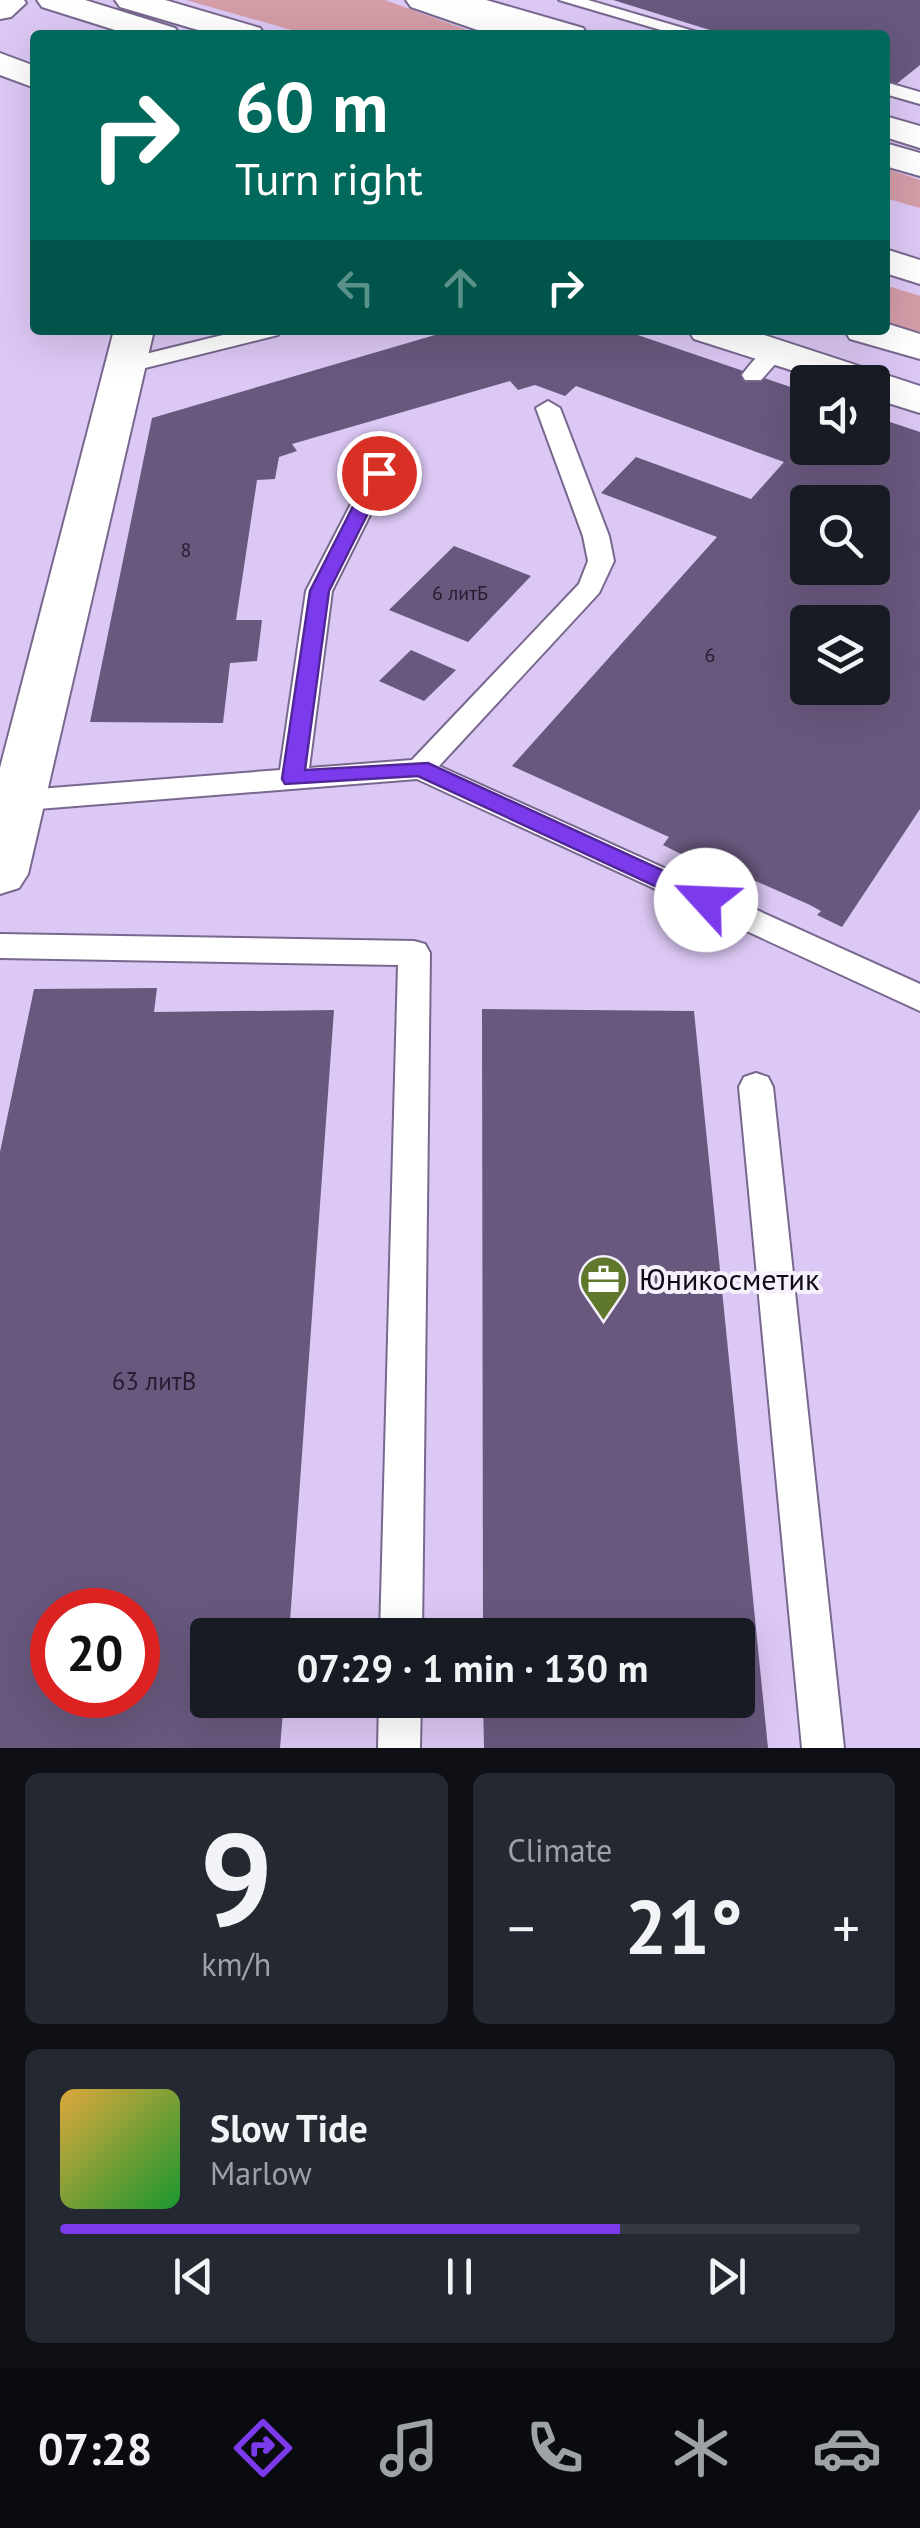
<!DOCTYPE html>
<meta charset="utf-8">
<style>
body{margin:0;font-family:"PT Sans",sans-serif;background:#242831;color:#f1f3f6;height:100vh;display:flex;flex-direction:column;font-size:38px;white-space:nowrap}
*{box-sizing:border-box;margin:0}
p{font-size:32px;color:#9ea1a6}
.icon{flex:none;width:55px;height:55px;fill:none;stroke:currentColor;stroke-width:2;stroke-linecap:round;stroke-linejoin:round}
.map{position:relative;height:1748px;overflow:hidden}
.details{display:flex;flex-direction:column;gap:25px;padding:25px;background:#0d0f14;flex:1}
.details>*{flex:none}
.banner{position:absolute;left:30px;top:30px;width:860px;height:305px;border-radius:10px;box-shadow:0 10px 40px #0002;background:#00695c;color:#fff;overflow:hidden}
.buttons{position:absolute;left:790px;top:365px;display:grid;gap:20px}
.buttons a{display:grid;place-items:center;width:100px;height:100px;border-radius:10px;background:#171b24;box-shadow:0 10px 40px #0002;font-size:50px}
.speed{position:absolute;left:30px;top:1588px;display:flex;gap:20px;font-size:50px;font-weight:700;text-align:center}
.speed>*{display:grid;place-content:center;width:130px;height:130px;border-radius:50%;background:#171b24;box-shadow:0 10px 40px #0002;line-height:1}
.speed .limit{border:15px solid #d22;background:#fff;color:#111}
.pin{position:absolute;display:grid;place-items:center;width:85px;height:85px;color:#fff;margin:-42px;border:5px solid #fff;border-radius:50%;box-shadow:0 2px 10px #0007}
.me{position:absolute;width:110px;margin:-55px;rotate:295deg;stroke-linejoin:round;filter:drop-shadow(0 0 8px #0008)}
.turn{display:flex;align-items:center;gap:35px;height:210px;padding:0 40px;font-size:45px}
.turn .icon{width:130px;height:130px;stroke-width:2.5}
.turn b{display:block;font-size:70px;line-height:85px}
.lanes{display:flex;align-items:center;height:95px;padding:0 40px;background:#0003;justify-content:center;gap:50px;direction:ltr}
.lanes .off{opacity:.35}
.big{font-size:75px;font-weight:700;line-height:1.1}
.details .card{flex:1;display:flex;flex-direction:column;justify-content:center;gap:15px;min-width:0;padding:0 35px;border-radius:15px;background:#242831}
.details .dial{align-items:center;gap:0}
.dial b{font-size:130px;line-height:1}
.song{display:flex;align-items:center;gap:30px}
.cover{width:120px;height:120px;border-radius:15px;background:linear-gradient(135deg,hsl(40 70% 55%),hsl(130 70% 35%))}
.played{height:10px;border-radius:5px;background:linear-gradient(90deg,#7c3aed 70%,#363941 70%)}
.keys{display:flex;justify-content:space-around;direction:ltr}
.heat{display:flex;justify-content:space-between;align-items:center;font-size:55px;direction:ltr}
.details .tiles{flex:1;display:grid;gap:25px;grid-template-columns:1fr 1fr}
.card:last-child{grid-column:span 2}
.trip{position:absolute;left:190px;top:1618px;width:565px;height:100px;border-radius:10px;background:#171b24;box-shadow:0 10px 40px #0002;font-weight:700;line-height:100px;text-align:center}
.tab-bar{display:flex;height:160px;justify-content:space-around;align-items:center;background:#090b0e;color:#9ea1a6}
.tab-bar .icon{width:70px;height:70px}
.tab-bar .selected{color:#7c3aed}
.tab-bar b{font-size:45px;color:#f1f3f6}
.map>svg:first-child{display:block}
.green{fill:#d49da8}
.building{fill:#69587e;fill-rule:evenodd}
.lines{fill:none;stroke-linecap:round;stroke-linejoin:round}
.service-casing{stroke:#79688e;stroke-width:4}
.minor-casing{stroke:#79688e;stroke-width:4}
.primary-casing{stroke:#79688e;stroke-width:4}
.service{fill:#fff;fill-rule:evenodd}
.minor{fill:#fff;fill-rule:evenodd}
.primary{fill:#fff;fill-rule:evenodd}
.route{fill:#7c3aed;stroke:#51269a;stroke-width:2.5}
.labels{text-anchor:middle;stroke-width:8;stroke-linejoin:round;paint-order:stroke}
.number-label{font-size:20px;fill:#261c30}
.near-number-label{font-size:25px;fill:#261c30}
.near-poi-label{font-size:30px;fill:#0f0816;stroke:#f6f0fd;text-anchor:start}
</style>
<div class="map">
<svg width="920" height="1748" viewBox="0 0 920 1748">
<rect width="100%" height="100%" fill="#dcc8f4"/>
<path class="green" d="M186,0H385L481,35H309Z
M885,168L920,180V208L885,198Z
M885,285L920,296V333L885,322Z"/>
<path class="building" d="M613,0H920V65L894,86L885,83V35H726Z
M452,330H623L808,393V448H872V416L920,432V809L842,927L817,915L821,911L810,905L692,853L689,858L663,845L669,837L512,766L717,537L601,493L636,457L751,499L784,462L576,386L565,396L535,385L518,390L510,381L292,444L297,451L279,457L275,479L257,480L236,620H262L257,661L230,663L223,723L90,722L152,418ZM808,502H872V568H808ZM808,622H872V688H808Z
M454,546L531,576L468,642L389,610Z
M411,650L456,670L424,701L379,681Z
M157,988L154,1012L334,1010L289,1635H208V1700H284L280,1748H0V1152L34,989ZM52,1610H138V1695H52Z
M482,1009L694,1011L768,1748H484L483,1700H738V1635H483Z"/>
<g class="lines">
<defs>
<path id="service" d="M559,0H588L707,35H678Z
M885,82L920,92V104L885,94Z
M243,330H281L278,335L125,373L114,366L117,361Z
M775,345L783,347L786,352L761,380H745L742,375C750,364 762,349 775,345Z
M548,401L560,408L609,536L614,561L599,593L439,766L920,984V1011L417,779L0,812V792L280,770L306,591L367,473L379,466L391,473L332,591L309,768L412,760L579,584L588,561L583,536L536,408Z
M0,934L414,941L425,944L430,953L422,1635H380L398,965L0,958Z
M756,1073L768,1077L773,1087L844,1748H802L739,1087L744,1077Z
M379,1700H421L420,1748H378Z"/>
<path id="minor" d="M436,0H486L583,28L588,35H537L441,7Z
M885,116L920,126V148L885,137Z
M114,330H154L28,874L19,888L0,894V768Z
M688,330H749L920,386V413L872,398V382H828L694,339Z"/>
<path id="primary" d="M0,0H24L26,3L11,17L0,19Z
M37,0H85L175,28L180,35H131L42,7Z
M115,0H165L260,28L265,35H215L120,7Z
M406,0H452L534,28L539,35H492L411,7Z
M0,53L35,66V88L0,75Z
M885,143L920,153V176L885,166Z
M885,249L920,260V284L885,273Z
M885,323L920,334V359L850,339L844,330H885Z"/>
</defs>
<use href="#service" class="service-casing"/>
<use href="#minor" class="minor-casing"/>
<use href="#primary" class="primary-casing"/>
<use href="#service" class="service"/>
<use href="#minor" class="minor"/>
<use href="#primary" class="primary"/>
</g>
<path class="route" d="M379,467L388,473L329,591L305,770L428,763L714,894L717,900L714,906H698L418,776L285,784L282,779L310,591L370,473Z"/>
<defs>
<symbol id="office-pin" viewBox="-11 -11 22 30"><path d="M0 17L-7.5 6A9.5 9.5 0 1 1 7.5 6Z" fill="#5f782b" stroke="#f6f0fd"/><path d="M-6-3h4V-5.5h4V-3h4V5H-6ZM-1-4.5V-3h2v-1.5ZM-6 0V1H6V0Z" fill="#fff"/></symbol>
</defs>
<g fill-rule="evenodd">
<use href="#office-pin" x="576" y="1252" width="55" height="75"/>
</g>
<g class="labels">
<g class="number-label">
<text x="186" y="557">8</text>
<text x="460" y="600">6 литБ</text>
<text x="710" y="662">6</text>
</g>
<g class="near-number-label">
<text x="154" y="1390">63 литВ</text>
</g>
<g class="near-poi-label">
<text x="639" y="1290">Юникосметик</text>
</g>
</g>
</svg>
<div class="buttons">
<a><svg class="icon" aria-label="sound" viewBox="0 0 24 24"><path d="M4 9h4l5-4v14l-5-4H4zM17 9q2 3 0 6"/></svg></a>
<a><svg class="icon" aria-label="search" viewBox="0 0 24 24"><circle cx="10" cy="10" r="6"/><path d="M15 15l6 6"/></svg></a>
<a><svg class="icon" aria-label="layers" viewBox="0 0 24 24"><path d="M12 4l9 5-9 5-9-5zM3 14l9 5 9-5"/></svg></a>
</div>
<div class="speed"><div class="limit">20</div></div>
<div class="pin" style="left:379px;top:473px;background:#d93025"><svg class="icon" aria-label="arrive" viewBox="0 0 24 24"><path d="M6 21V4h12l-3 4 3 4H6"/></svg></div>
<svg class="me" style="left:706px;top:900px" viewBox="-20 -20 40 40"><circle r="19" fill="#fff"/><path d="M0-13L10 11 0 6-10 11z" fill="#7c3aed"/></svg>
<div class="trip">07:29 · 1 min · 130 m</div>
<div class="banner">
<div class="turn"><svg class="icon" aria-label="right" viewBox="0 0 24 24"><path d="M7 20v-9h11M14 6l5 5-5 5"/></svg><div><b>60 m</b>Turn right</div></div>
<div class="lanes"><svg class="icon off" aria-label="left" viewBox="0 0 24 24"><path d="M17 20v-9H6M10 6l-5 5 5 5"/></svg><svg class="icon off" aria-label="ahead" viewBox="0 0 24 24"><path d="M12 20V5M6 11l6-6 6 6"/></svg><svg class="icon" aria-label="right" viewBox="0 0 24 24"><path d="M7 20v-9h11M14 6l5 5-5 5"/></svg></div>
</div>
</div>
<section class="details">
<div class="tiles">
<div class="card dial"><b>9</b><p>km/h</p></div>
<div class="card"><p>Climate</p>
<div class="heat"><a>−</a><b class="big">21°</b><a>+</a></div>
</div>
<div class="card">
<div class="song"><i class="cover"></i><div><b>Slow Tide</b><p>Marlow</p></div></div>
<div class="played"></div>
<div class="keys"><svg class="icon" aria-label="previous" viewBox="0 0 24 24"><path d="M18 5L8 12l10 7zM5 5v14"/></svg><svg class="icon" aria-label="pause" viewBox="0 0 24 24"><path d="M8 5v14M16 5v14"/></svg><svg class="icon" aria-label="next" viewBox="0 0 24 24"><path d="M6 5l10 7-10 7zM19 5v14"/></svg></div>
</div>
</div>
</section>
<nav class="tab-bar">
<b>07:28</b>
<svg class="icon selected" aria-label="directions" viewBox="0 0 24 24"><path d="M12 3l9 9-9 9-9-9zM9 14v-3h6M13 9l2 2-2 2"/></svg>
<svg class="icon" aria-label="music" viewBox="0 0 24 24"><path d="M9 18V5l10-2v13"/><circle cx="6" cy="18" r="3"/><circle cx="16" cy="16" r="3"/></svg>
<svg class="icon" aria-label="phone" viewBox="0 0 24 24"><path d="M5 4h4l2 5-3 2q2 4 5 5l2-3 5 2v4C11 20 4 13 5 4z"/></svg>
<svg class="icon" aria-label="climate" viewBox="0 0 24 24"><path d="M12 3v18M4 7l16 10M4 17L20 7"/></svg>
<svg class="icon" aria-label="car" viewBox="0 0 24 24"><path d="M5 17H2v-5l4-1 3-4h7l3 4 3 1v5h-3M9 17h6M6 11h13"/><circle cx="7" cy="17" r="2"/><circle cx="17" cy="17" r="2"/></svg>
</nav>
